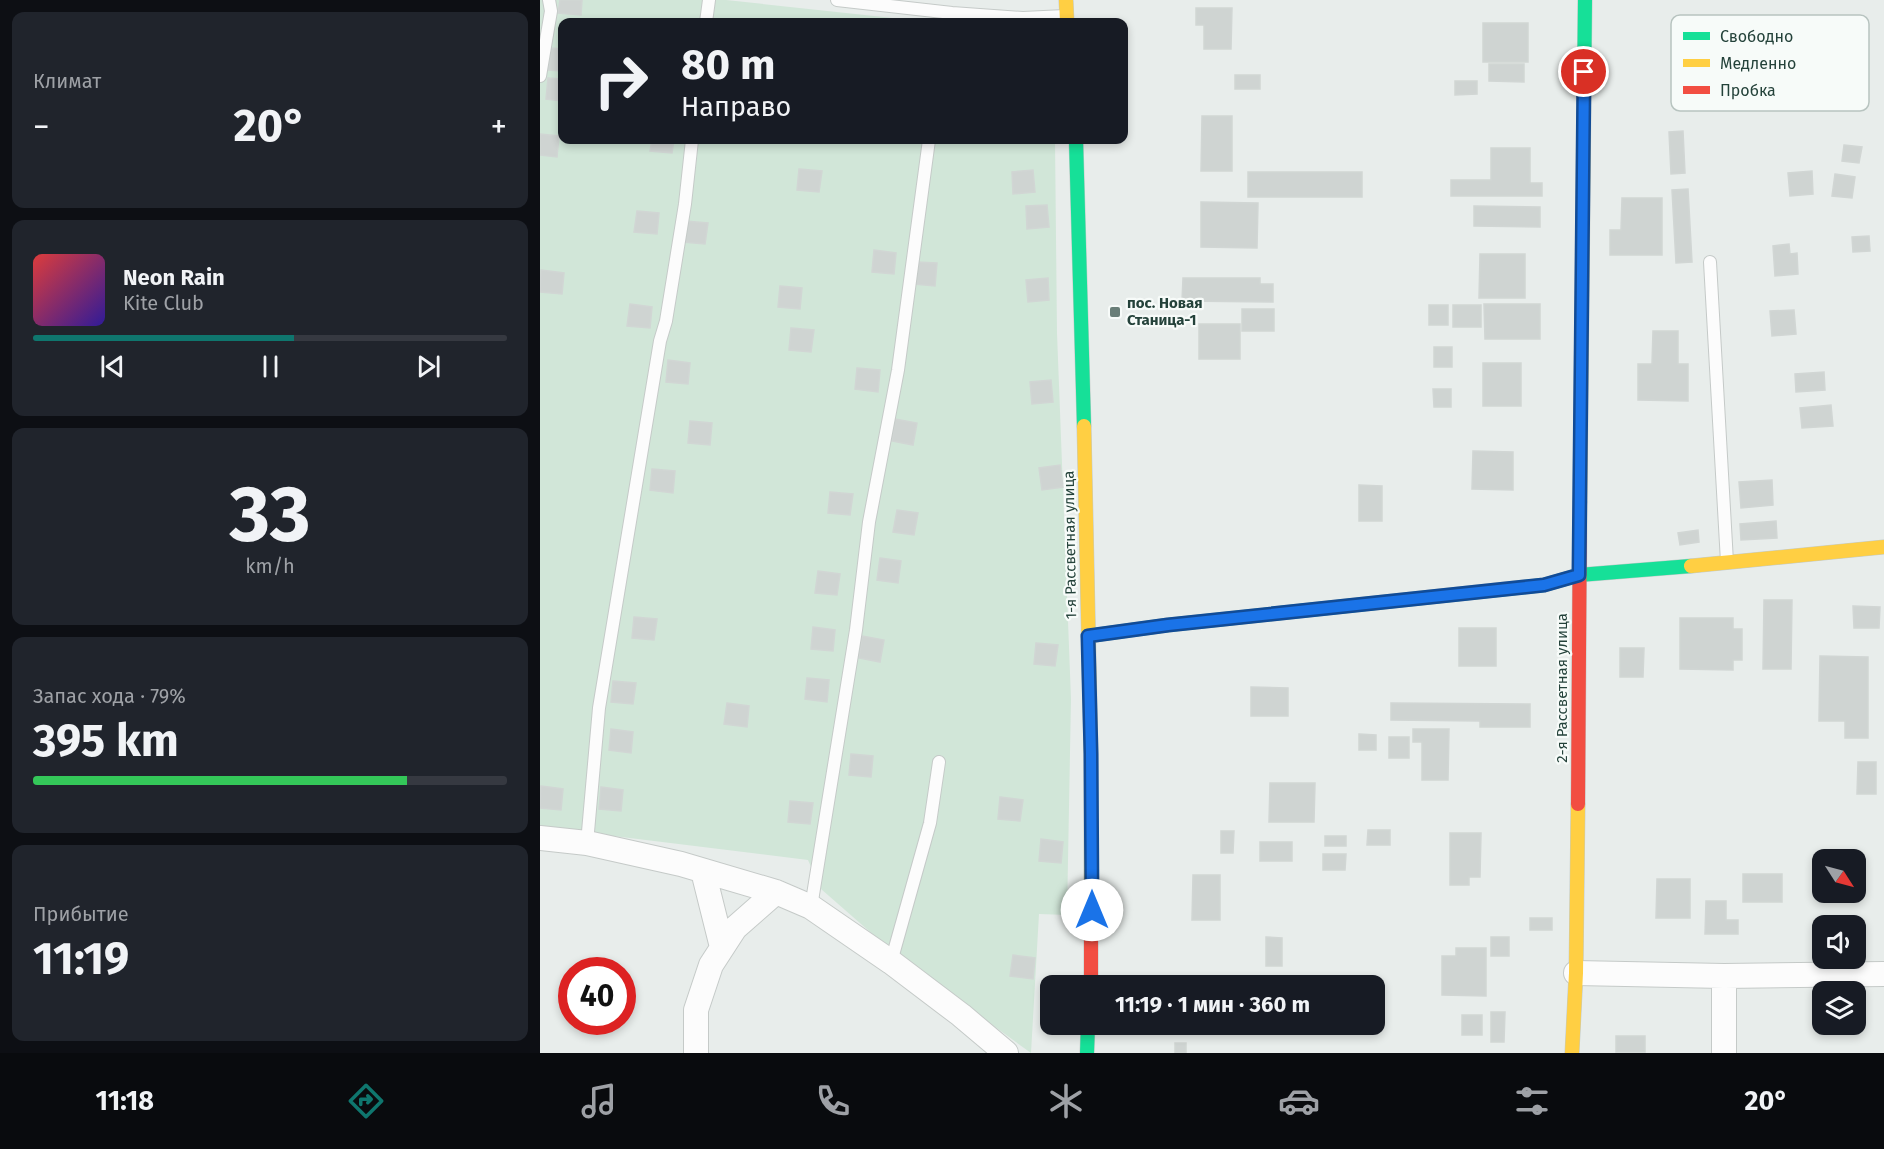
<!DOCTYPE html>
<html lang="ru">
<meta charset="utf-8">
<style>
body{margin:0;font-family:"Fira Sans",sans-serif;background:#20242c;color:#f1f3f6;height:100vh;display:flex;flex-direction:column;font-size:22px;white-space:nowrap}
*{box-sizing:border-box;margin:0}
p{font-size:20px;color:#9ea1a6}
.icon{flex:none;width:33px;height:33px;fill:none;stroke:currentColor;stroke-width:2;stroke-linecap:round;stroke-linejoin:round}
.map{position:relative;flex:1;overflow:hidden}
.side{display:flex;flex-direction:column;gap:12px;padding:12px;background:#0d0f14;width:540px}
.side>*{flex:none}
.guide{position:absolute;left:18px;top:18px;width:570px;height:126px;border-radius:12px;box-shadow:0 3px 9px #0003;background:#171b24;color:#f1f3f6;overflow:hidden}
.needle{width:39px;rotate:126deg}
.fabs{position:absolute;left:1272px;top:849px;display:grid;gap:12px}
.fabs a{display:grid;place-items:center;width:54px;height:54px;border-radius:12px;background:#171b24;box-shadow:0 3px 9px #0003;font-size:30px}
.speed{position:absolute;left:18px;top:957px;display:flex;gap:12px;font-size:30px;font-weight:700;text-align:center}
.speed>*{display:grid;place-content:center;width:78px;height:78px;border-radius:50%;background:#171b24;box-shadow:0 3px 9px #0003;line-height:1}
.speed .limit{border:9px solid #d22;background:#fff;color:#111}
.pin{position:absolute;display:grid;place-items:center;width:51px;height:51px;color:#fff;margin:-26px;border:3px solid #fff;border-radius:50%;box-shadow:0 2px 6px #0007}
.me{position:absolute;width:66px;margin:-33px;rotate:0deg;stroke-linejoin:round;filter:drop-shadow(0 0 4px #0008)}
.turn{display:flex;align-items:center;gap:21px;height:126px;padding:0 24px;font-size:27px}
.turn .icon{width:78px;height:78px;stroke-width:2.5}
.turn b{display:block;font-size:42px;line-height:51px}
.big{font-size:45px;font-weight:700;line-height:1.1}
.side .widget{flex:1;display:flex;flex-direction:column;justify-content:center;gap:9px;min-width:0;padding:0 21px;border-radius:12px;background:#20242c}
.side .dial{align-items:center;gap:0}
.dial b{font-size:78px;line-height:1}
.song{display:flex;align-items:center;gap:18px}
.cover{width:72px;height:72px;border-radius:9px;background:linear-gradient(135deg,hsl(0 70% 55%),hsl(250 70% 35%))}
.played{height:6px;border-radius:3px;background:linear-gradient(90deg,#0f766e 55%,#363941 55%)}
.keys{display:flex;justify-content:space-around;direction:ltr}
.heat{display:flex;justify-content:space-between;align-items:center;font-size:33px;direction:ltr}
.charge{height:9px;border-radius:4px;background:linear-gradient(90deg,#34c759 79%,#363941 0)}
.trip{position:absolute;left:500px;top:975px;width:345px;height:60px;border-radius:12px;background:#171b24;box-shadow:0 3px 9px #0003;font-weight:700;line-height:60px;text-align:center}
.tab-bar{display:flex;height:96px;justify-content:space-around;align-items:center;background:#090b0e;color:#9ea1a6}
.tab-bar .icon{width:42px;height:42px}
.tab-bar .selected{color:#0f766e}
.tab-bar b{font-size:27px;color:#f1f3f6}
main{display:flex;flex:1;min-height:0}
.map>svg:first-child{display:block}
.green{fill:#d1e6d8}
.building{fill:#cfd4d2;stroke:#d1d6d4;stroke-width:1.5}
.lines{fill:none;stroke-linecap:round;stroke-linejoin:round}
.lane-casing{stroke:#c5cac8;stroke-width:14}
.street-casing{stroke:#c5cac8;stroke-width:26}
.fast-casing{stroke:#c3cbc8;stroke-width:15}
.slow-casing{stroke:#c3cbc8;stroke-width:15}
.jam-casing{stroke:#c3cbc8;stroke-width:15}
.lane{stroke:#fcfcfc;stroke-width:12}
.street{stroke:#fcfcfc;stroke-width:24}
.fast{stroke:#16e098;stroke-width:14}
.slow{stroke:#ffcf43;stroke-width:14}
.jam{stroke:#f24e42;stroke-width:14}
.route-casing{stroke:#114b97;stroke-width:15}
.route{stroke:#1a73e8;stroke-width:10}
.poi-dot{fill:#697e78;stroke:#f7fbf9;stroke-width:2}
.labels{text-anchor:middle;stroke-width:4.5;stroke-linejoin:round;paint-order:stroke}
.poi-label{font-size:15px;font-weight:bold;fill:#24423a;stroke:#f7fbf9;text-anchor:start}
.street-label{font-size:15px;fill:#24423a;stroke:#f7fbf9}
.key{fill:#f7fbf9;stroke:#b8c4c0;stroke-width:1.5}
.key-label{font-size:16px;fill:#24423a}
</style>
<main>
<section class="side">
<div class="widget"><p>Климат</p>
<div class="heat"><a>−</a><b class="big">20°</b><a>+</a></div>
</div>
<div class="widget">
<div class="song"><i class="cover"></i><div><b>Neon Rain</b><p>Kite Club</p></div></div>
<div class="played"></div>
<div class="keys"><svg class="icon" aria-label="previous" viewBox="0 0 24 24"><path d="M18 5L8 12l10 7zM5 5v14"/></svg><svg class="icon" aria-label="pause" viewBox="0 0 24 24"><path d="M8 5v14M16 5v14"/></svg><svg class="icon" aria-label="next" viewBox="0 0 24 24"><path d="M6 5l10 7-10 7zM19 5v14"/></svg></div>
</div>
<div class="widget dial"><b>33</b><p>km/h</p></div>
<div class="widget"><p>Запас хода · 79%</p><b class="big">395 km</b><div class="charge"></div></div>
<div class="widget"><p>Прибытие</p><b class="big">11:19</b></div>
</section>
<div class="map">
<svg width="1344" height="1053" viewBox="0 0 1344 1053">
<rect width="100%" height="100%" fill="#e8edeb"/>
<path class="green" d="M0,0H186L390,22H22V140H515L517,333L531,699L527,915L499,914L491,1053L361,959L281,889L268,860L0,827Z"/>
<path class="building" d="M20,0H42L41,15L18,13Z
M656,8H692L691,49H664V25H656Z
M943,23H988V62H943Z
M11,48L22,49V71L8,70Z
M949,64H984V82L949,81Z
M695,75H720V89H695Z
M8,78L22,79V101L6,99Z
M915,81H937V94L915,95Z
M662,116H692V171H661Z
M1143,131L1145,173L1131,174L1129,132Z
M0,134L19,136L17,157L0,155Z
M112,140H134L132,153L110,151Z
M1304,145L1322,147L1319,163L1302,161Z
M951,148H990V183H1002V196H911V180H951Z
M259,169L282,171L279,192L257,190Z
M493,170L495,192L473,194L472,172Z
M1272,171L1273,194L1250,196L1248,173Z
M708,172H822V197H708Z
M1295,174L1315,177L1312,198L1292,196Z
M1148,189L1152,262L1136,263L1132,190Z
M1082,198H1122V255H1070V230H1081Z
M661,202L718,203L717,248L661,247Z
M507,205L509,227L487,229L486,206Z
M934,206L1000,207V227L934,226Z
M97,211L119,213L117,234L94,232Z
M145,221L168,223L165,244L143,242Z
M1329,236L1330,251L1313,252L1312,237Z
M1249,244L1250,254L1257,253L1258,274L1235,276L1233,246Z
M334,250L356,253L354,274L332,272Z
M940,254H985V298H939Z
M376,262L397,263L395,286L374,284Z
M1,270L24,273L22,294L0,292Z
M508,278L509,300L488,302L486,280Z
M643,278H720V284H733V302L642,301Z
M240,286L262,288L260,309L238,307Z
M90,304L112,307L110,328L87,326Z
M944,304H1000V339H945Z
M889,305H908V325H889Z
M913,305H941V327H913Z
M702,309H734V331H702Z
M1254,310L1256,334L1232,336L1230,311Z
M659,324H700V359H659Z
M251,328L274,330L271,352L249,350Z
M1113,331H1138V364H1148V401L1098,400V364H1112Z
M894,347H912V367H894Z
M128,360L150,363L148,384L126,382Z
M943,363H981V406H943Z
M317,368L340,370L338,392L315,389Z
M1284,372L1285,390L1256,392L1255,374Z
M511,380L513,402L492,404L490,382Z
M893,389H911V407H894Z
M1291,405L1293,426L1262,428L1260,408Z
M355,419L377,423L373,445L352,441Z
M150,421L172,423L170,445L148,443Z
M933,451L973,452V490L932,489Z
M520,465L523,487L502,490L499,468Z
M112,469L135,471L133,493L110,490Z
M1232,480L1233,505L1201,508L1199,482Z
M819,485L842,486V521H819Z
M290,492L313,494L310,515L288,513Z
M357,510L378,513L374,535L353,532Z
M1236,521L1237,538L1201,540L1200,524Z
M1158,530L1159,542L1140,545L1138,533Z
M340,558L361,561L358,583L337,580Z
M278,571L300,574L297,595L275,593Z
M1224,600H1252L1251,669H1223Z
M1313,606L1340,607L1339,628H1314Z
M94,617L117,619L114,640L92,638Z
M1140,618H1193V629H1202V660H1193V670L1140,669Z
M273,627L295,630L293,651L271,649Z
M919,628H956V666H919Z
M322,636L344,640L340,662L319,658Z
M496,643L518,645L515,666L494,664Z
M1080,648H1104L1103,677H1080Z
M1280,656L1328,657V738H1305V721H1279Z
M267,678L289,680L287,702L265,699Z
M73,681L96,683L93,704L71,702Z
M711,687L748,688V716H711Z
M187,703L209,706L207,727L184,724Z
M851,703L990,704V727H940V721L851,720Z
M71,729L93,732L91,753L69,750Z
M873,729H909L908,780H882V742H873Z
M819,734L836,735V750H819Z
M849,737H869V758H849Z
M311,754L333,756L331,777L309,775Z
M1318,762H1336V794H1317Z
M730,783H775L774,822H729Z
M1,786L23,789L21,810L0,808Z
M61,787L83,790L81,811L59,809Z
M460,797L483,800L480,821L458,819Z
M250,801L273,803L270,824L248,822Z
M828,830H850V845H827Z
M681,831H694L693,853H681Z
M910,833H941L940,877H929V885H910Z
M785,836H806V846H785Z
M501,839L523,842L521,863L499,861Z
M720,842H752V861H720Z
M783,854H806L805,870H783Z
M1203,874H1242V902H1203Z
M653,875H680V920H652Z
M1117,879H1150V918H1116Z
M1166,901H1186V920H1198V934H1165Z
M990,918H1012V930H990Z
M726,937L742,938V966H726Z
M951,937H969V956H951Z
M916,948H946V996L902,995V956H916Z
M473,955L495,958L493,979L470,976Z
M951,1012H965L964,1042H951Z
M922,1015H942V1035H922Z
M635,1024H670V1033H635Z
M717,1024H743V1029H717Z
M1076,1036H1105V1052H1076Z
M635,1043H646V1053H635Z"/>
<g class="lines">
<defs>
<path id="lane" d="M297,0L412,13L483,18L525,16
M166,22L169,0
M0,76L11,11L9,0
M1170,262L1187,562
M47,843L59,708L120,341L126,321L145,204L152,140
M271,907L316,630L329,522L358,370L389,140
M351,962L390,823L399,762"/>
<path id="street" d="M0,838L47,843L141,864L236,892L271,907L351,962L421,1015L466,1053
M163,871L182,947
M1036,973L1184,976L1344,974
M156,1053V1010L171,965L195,928L236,892
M1184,1053V976"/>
<path id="fast" d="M1044,95L1045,0
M536,140L544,426
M548,636L628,625L1004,585L1039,575L1151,566
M547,1053L548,1024"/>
<path id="slow" d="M526,0L527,22
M544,426L551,754V885
M1040,502L1044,95
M1151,566L1344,547
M1032,1053L1036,973L1038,804"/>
<path id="jam" d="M1038,804L1040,502
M551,885V986"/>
</defs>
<use href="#lane" class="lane-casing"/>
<use href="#street" class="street-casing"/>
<use href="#fast" class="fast-casing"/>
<use href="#slow" class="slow-casing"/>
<use href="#jam" class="jam-casing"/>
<use href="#lane" class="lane"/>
<use href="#street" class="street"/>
<use href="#fast" class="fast"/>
<use href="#slow" class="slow"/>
<use href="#jam" class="jam"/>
</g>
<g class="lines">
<defs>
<path id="route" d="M552,910L551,754L548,636L628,625L1004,585L1039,575L1044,72"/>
</defs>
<use href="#route" class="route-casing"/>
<use href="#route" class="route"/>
</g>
<rect class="poi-dot" x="569" y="306" width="12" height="12" rx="3"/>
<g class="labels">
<g class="poi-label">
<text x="587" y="308">пос. Новая<tspan x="587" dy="17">Станица-1</tspan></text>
</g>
<g class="street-label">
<text transform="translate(530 545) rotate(-91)" y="5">1-я Рассветная улица</text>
<text transform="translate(1022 688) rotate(-90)" y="5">2-я Рассветная улица</text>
</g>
</g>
<rect x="1131" y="15" width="198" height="96" rx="9" class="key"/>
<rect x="1143" y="32" width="27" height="8" fill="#16e098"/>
<rect x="1143" y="59" width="27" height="8" fill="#ffcf43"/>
<rect x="1143" y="86" width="27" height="8" fill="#f24e42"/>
<g class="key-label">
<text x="1180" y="42">Свободно</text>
<text x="1180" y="69">Медленно</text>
<text x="1180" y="96">Пробка</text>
</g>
</svg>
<div class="fabs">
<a><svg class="needle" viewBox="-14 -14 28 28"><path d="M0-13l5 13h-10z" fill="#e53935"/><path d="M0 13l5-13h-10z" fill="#9ea1a6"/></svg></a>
<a><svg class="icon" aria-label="sound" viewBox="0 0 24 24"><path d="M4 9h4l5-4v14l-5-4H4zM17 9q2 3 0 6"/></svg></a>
<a><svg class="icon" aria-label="layers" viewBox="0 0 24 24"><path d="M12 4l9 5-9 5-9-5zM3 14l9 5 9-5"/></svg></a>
</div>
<div class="speed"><div class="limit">40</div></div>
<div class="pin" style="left:1044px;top:72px;background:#d93025"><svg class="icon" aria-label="arrive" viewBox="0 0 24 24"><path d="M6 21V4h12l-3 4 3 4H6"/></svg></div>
<svg class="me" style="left:552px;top:910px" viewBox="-20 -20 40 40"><circle r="19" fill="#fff"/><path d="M0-13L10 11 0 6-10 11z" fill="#1a73e8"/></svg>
<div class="trip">11:19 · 1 мин · 360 m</div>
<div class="guide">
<div class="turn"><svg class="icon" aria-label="right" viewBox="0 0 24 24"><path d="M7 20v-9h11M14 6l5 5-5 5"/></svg><div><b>80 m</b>Направо</div></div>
</div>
</div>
</main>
<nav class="tab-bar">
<b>11:18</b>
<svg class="icon selected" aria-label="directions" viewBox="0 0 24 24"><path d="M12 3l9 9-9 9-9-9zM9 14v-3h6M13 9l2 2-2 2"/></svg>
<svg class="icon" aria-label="music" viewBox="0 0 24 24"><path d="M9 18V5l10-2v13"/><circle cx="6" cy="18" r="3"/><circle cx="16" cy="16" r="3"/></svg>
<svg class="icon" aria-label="phone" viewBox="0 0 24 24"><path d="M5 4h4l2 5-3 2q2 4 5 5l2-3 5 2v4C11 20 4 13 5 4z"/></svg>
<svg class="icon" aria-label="climate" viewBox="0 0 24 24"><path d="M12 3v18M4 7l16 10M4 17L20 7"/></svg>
<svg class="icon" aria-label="car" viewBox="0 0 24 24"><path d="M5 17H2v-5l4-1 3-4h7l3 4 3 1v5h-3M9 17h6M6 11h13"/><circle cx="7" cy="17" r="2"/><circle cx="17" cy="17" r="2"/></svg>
<svg class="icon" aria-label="filters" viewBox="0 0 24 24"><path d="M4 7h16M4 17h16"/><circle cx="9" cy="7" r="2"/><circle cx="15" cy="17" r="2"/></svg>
<b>20°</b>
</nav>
